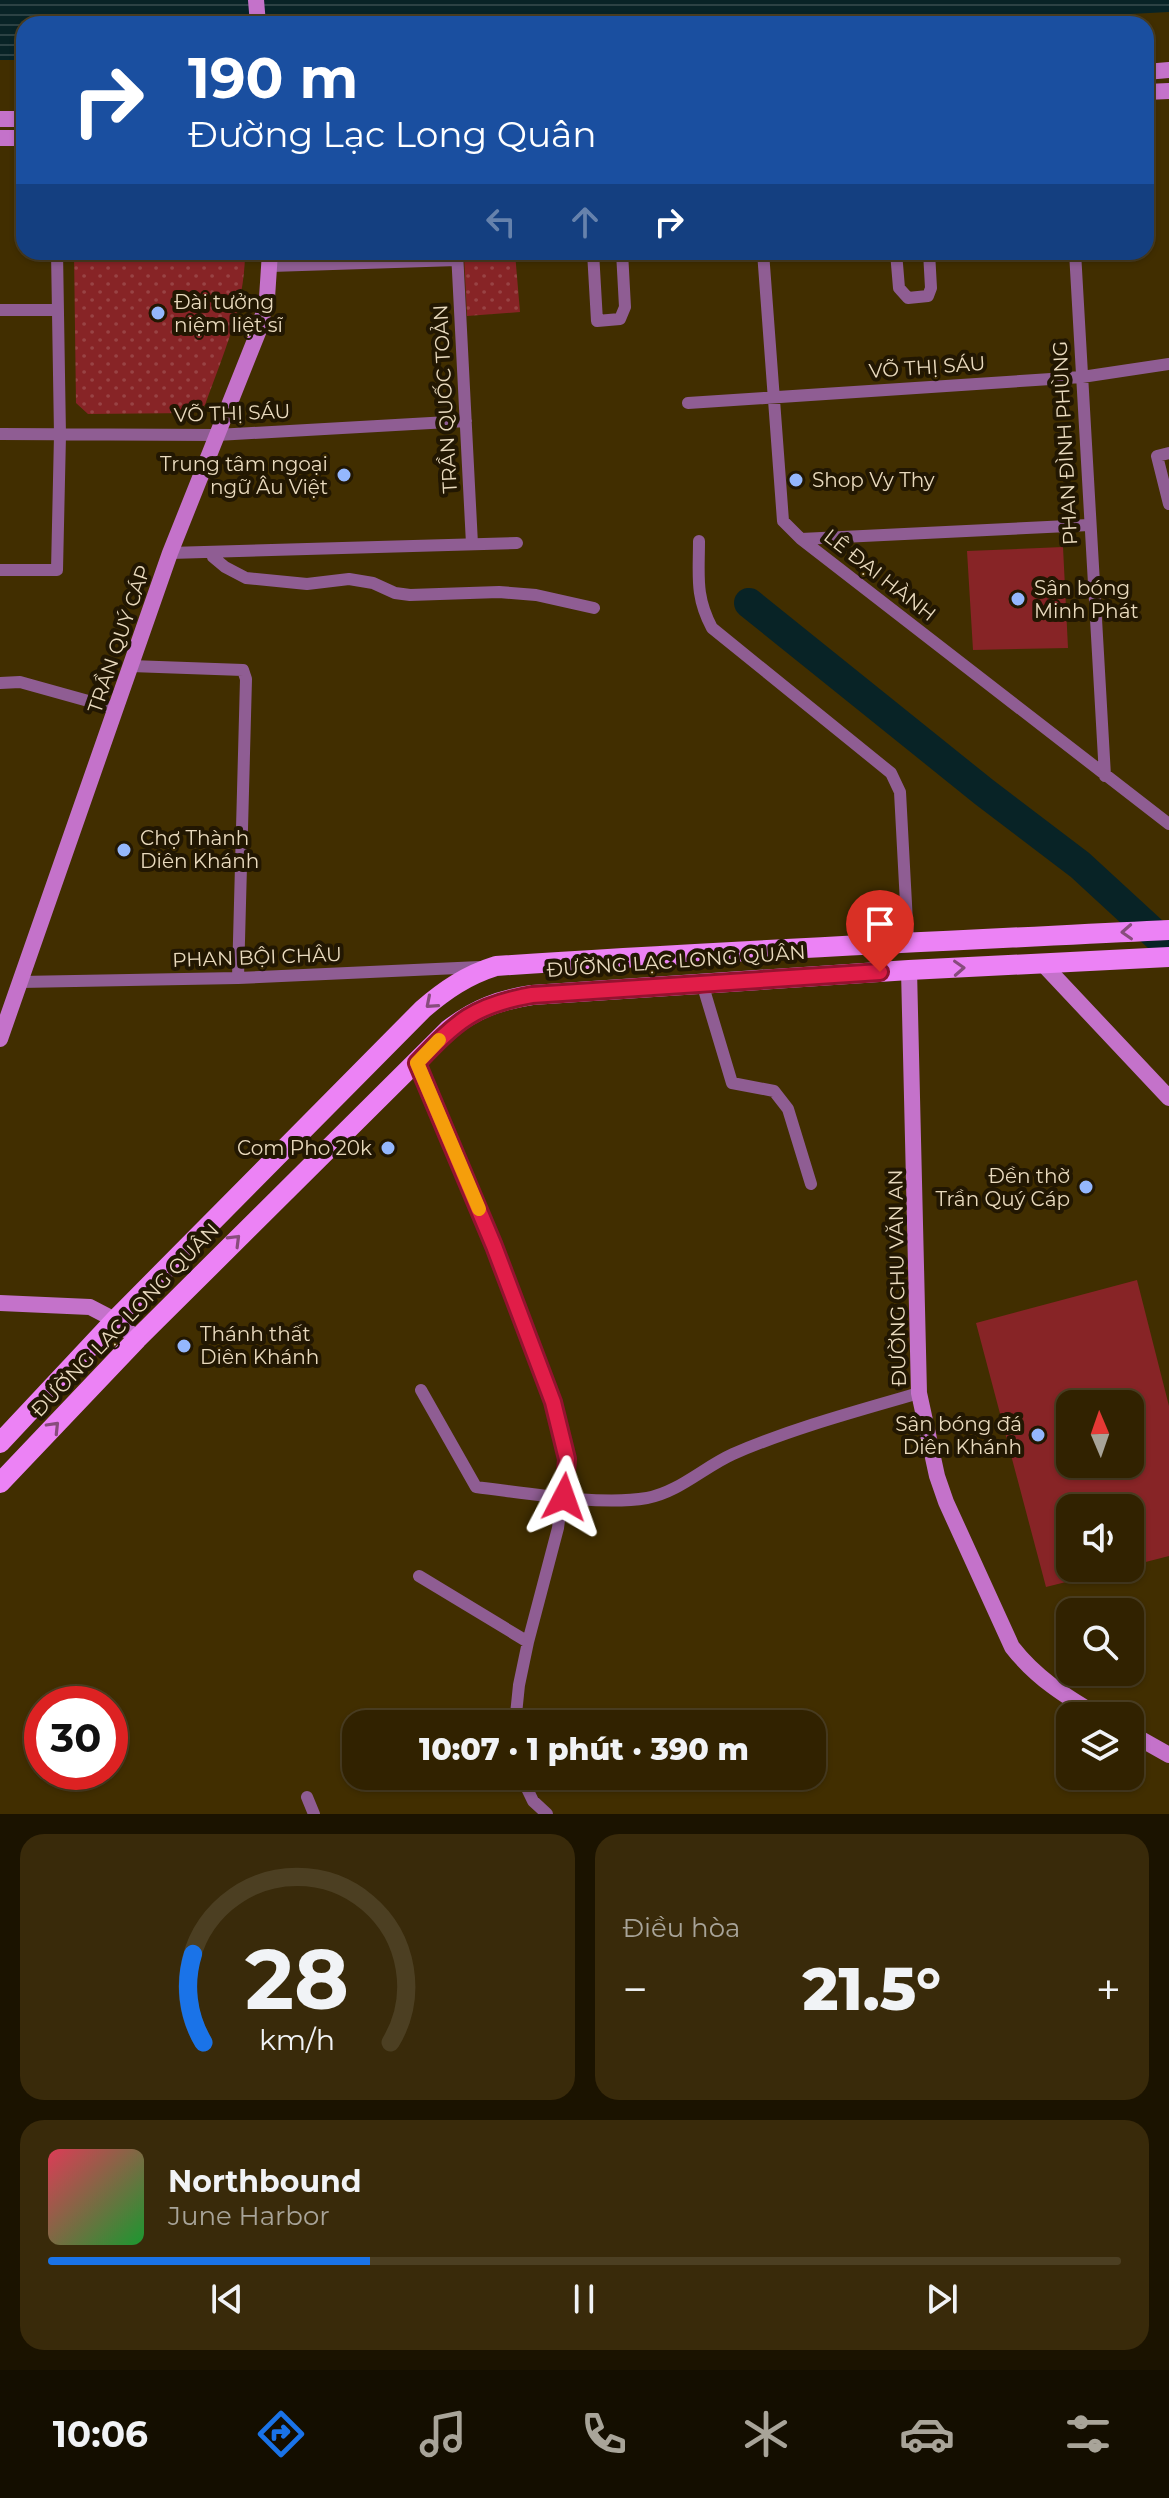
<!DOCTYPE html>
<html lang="vi">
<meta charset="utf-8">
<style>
body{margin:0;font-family:Montserrat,sans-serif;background:#392a0a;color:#f1f3f6;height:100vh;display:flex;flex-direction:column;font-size:30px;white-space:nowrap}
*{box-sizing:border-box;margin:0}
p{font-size:26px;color:#a8a499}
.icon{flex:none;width:44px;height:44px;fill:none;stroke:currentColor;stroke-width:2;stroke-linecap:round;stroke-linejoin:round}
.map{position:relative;height:1814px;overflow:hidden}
.sheet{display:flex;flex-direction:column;gap:20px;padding:20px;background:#1b1300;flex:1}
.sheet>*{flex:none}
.guide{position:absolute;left:16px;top:16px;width:1138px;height:244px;border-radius:24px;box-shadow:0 2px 6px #0004,0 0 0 2px #4c3f22;background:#1a4fa0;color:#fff;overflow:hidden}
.needle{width:52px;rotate:358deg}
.fabs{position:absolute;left:1056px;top:1390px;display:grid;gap:16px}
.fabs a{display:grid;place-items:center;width:88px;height:88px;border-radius:16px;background:#312200;box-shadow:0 2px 6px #0004,0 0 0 2px #4c3f22;font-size:40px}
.speed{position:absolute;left:24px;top:1686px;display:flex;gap:16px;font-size:40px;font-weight:700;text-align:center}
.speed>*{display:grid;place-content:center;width:104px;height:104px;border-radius:50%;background:#312200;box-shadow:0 2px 6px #0004,0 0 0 2px #4c3f22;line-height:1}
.speed .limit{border:12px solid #d22;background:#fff;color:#111}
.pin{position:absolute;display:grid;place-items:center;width:68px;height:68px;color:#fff;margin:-82px -34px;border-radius:50% 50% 50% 0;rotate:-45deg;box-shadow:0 0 8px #0007}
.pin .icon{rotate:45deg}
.me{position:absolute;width:88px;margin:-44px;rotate:4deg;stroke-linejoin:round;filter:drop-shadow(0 0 6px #0008)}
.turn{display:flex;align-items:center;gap:28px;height:168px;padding:0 40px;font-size:36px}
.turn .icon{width:104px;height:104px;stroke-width:2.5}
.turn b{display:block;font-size:56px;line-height:68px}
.lanes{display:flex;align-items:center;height:76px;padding:0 40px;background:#0003;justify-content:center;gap:40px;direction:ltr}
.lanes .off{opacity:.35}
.big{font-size:60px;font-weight:800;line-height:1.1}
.sheet .widget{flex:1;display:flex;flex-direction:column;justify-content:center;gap:12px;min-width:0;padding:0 28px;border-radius:24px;background:#392a0a}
.sheet .dial{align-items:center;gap:0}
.dial svg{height:208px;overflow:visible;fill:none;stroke:#4c3f22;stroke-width:7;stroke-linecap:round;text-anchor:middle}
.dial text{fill:#f1f3f6;stroke:none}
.song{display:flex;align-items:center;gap:24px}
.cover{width:96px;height:96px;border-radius:12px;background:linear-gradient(135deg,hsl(350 70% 55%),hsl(130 70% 35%))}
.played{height:8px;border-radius:4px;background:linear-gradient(90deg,#1a73e8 30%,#4c3f22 30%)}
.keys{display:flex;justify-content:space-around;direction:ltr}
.heat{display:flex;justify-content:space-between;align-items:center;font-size:44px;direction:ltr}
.sheet .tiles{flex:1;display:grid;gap:20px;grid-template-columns:1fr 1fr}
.widget:last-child{grid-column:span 2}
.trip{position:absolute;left:342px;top:1710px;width:484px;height:80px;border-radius:24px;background:#312200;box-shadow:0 2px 6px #0004,0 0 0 2px #4c3f22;font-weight:800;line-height:80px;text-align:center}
.dock{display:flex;height:128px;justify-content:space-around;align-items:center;background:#140e00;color:#a8a499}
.dock .icon{width:56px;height:56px}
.dock .selected{color:#1a73e8}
.dock b{font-size:36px;color:#f1f3f6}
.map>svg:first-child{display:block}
.park{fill:url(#park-dots)}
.garden{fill:#872426;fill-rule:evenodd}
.water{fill:url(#water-rules)}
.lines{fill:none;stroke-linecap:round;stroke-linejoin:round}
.river{stroke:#082326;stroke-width:30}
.street{stroke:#8f5d93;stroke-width:12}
.secondary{stroke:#c472ca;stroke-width:16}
.primary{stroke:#ec82f5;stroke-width:20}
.oneway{stroke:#874c7c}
.route-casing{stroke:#92132f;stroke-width:20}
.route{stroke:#e11d48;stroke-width:14}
.slow{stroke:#f59e0b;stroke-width:14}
.poi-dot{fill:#94b7fd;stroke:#221702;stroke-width:3}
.labels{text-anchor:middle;stroke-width:8;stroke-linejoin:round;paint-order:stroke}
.poi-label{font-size:20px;fill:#e9dabe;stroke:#221702;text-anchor:start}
.street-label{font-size:20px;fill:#e9dabe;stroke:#221702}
</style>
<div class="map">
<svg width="1169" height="1814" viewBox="0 0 1169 1814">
<defs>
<pattern id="park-dots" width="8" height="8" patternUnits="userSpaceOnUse" patternTransform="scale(2)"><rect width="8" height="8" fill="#872426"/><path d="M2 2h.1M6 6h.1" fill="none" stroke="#984344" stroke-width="1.8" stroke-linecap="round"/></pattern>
<pattern id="water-rules" width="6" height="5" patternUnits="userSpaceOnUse" patternTransform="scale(2)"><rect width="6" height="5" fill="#082326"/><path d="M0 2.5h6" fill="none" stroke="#2c4244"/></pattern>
</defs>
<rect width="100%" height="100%" fill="#412e00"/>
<path class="park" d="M74,252H245C245,306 223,355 205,405L194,413L88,414L76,403Z
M515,253L520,312L467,316L464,256Z"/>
<path class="garden" d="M1063,547L1068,648L973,650L967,551Z
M1137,1280L1169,1406V1556L1130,1566V1508H1070V1568H1122L1046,1587L976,1323ZM1070,1404H1130V1464H1070Z"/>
<path class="water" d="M0,0H1169V12L938,24H24V60H0Z"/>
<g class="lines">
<path class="river" d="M749,603L984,792L1080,865L1169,947"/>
<path class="street" d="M457,252L472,544
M593,252L597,321L620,319L625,307L622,252
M763,252L783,521L801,539L1169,824
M896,252L899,288L908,298L928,296L931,288L929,252
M1075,252L1105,776
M271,266L457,260
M0,310H58
M688,403L1082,377L1169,364
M0,434L217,435L466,421
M1169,453L1157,456L1169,504
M801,539L1089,525
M699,541C699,576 695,596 712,628L891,773L900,792L908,941
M212,552L213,557L225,567L246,578L307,584L349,579L373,583L395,593L410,595L499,592L536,595L594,608
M170,553L517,543
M0,570H57L60,435L57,252
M131,666L243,670L246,679L238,978
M0,683L20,682L117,709
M20,982L238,978L480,967
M702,983L732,1083L774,1091L788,1109L811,1184
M417,1063L533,1346L561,1426L567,1459L558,1528L528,1642L519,1685L515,1724
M421,1390L476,1487C526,1493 599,1506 647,1498C679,1492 704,1467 733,1454C793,1428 857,1411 919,1393
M419,1576L528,1642
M365,1719L379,1724
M521,1776L533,1801L547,1814
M307,1797L314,1814"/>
<path class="secondary" d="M256,0L258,24
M1146,72L1169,70
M1146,92L1169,91
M0,119H24
M0,138H24
M1042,963L1169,1098
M909,970L919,1393L937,1476L946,1502L1012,1647C1036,1678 1065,1696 1099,1716
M0,1039L170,553L259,330L267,298L270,252
M0,1303L90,1307L115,1320L137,1339
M1130,1733L1169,1755"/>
<path class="primary" d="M0,1443L115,1320L423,1009C445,990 467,975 496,966C720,951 945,941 1169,930
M0,1483L137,1339L448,1030C475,1009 499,1000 532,995L909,970L1169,957"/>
</g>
<defs><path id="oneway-chevron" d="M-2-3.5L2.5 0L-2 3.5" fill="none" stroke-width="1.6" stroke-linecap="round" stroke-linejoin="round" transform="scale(2)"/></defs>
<g class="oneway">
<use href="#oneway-chevron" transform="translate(1127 932) rotate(177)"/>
<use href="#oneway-chevron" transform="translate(959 968) rotate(-3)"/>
<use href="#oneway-chevron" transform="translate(431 1003) rotate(139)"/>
<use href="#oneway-chevron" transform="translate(235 1240) rotate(-45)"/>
<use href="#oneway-chevron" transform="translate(54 1427) rotate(-46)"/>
</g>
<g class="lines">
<defs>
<path id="route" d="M564,1497L567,1459L553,1402L494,1246L417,1063C457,1021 474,1005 532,995L880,972"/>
</defs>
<use href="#route" class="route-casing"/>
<use href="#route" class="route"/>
<path class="slow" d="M439,1040L417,1063L479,1209"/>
</g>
<g class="poi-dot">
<circle cx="158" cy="313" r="8"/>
<circle cx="344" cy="475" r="8"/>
<circle cx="796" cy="480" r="8"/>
<circle cx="1018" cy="599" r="8"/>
<circle cx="124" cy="850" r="8"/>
<circle cx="388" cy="1148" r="8"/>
<circle cx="1086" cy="1187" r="8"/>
<circle cx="184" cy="1346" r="8"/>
<circle cx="1038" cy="1435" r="8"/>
</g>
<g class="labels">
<g class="poi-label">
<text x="174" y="309">Đài tưởng<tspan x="174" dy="23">niệm liệt sĩ</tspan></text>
<text x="328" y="471" text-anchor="end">Trung tâm ngoại<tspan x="328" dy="23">ngữ Âu Việt</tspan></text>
<text x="812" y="487">Shop Vy Thy</text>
<text x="1034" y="595">Sân bóng<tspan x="1034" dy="23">Minh Phát</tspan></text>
<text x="140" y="845">Chợ Thành<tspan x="140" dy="23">Diên Khánh</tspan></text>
<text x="372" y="1155" text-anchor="end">Com Pho 20k</text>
<text x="1070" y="1183" text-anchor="end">Đền thờ<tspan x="1070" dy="23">Trần Quý Cáp</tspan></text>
<text x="200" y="1341">Thánh thất<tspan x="200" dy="23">Diên Khánh</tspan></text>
<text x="1022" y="1431" text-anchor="end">Sân bóng đá<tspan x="1022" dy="23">Diên Khánh</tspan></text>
</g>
<g class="street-label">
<text transform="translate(927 367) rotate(-4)" y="7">VÕ THỊ SÁU</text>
<text transform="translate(445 399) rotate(-93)" y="7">TRẦN QUỐC TOẢN</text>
<text transform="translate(232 413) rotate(-2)" y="7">VÕ THỊ SÁU</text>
<text transform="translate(1065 443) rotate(-93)" y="7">PHAN ĐÌNH PHÙNG</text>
<text transform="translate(880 575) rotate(38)" y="7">LÊ ĐẠI HÀNH</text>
<text transform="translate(119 639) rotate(-71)" y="7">TRẦN QUÝ CÁP</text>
<text transform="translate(257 957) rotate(-2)" y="7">PHAN BỘI CHÂU</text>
<text transform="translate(676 961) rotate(-4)" y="7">ĐƯỜNG LẠC LONG QUÂN</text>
<text transform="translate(897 1278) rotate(-91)" y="7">ĐƯỜNG CHU VĂN AN</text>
<text transform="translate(125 1320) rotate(-46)" y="7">ĐƯỜNG LẠC LONG QUÂN</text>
</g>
</g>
</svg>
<div class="fabs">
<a><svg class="needle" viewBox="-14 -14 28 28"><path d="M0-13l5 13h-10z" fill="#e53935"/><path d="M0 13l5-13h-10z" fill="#a8a499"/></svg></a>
<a><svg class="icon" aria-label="sound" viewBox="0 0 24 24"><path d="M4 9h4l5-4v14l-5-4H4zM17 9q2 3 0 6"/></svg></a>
<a><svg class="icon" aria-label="search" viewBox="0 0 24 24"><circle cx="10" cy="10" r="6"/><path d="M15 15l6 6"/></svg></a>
<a><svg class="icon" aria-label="layers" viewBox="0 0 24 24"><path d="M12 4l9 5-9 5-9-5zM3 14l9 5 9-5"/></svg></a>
</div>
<div class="speed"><div class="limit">30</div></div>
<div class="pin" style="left:880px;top:972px;background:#d93025"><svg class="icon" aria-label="arrive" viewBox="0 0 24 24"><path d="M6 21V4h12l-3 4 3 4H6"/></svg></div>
<svg class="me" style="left:564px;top:1497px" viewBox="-20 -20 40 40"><path d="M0-17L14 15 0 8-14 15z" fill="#e11d48" stroke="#fff" stroke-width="4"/></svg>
<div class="trip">10:07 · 1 phút · 390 m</div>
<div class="guide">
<div class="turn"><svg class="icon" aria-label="right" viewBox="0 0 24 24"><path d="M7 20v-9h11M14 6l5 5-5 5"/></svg><div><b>190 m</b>Đường Lạc Long Quân</div></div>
<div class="lanes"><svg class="icon off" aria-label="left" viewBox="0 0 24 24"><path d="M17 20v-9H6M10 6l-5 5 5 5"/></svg><svg class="icon off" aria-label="ahead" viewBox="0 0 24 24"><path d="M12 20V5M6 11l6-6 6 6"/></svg><svg class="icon" aria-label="right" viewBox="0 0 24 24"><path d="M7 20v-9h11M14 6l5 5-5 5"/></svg></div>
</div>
</div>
<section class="sheet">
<div class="tiles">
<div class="widget dial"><svg viewBox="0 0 100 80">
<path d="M14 69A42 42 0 1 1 86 69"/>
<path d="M14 69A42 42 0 0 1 10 35" stroke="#1a73e8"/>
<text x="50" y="56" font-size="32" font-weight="700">28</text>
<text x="50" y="72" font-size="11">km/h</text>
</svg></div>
<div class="widget"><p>Điều hòa</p>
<div class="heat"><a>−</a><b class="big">21.5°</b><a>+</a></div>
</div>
<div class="widget">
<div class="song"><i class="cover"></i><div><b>Northbound</b><p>June Harbor</p></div></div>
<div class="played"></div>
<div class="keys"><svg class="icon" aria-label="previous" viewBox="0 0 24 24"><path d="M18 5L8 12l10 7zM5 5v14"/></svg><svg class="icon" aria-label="pause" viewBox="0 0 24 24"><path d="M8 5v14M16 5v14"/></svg><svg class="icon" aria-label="next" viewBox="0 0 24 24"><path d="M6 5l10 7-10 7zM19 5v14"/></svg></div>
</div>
</div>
</section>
<nav class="dock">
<b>10:06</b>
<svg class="icon selected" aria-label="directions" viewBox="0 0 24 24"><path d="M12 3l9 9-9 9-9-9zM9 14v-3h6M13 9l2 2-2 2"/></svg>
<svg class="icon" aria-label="music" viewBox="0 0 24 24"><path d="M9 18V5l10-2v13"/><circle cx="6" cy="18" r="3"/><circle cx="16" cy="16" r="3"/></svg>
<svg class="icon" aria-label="phone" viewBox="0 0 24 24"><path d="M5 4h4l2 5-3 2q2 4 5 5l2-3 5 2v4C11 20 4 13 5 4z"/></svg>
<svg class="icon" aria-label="climate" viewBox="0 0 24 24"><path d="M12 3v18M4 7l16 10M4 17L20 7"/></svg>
<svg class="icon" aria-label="car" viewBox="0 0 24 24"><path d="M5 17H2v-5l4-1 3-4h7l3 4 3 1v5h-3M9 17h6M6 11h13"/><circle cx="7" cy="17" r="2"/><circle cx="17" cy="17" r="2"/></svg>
<svg class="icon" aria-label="filters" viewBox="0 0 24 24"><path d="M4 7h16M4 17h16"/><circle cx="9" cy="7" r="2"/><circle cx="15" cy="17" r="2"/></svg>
</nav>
